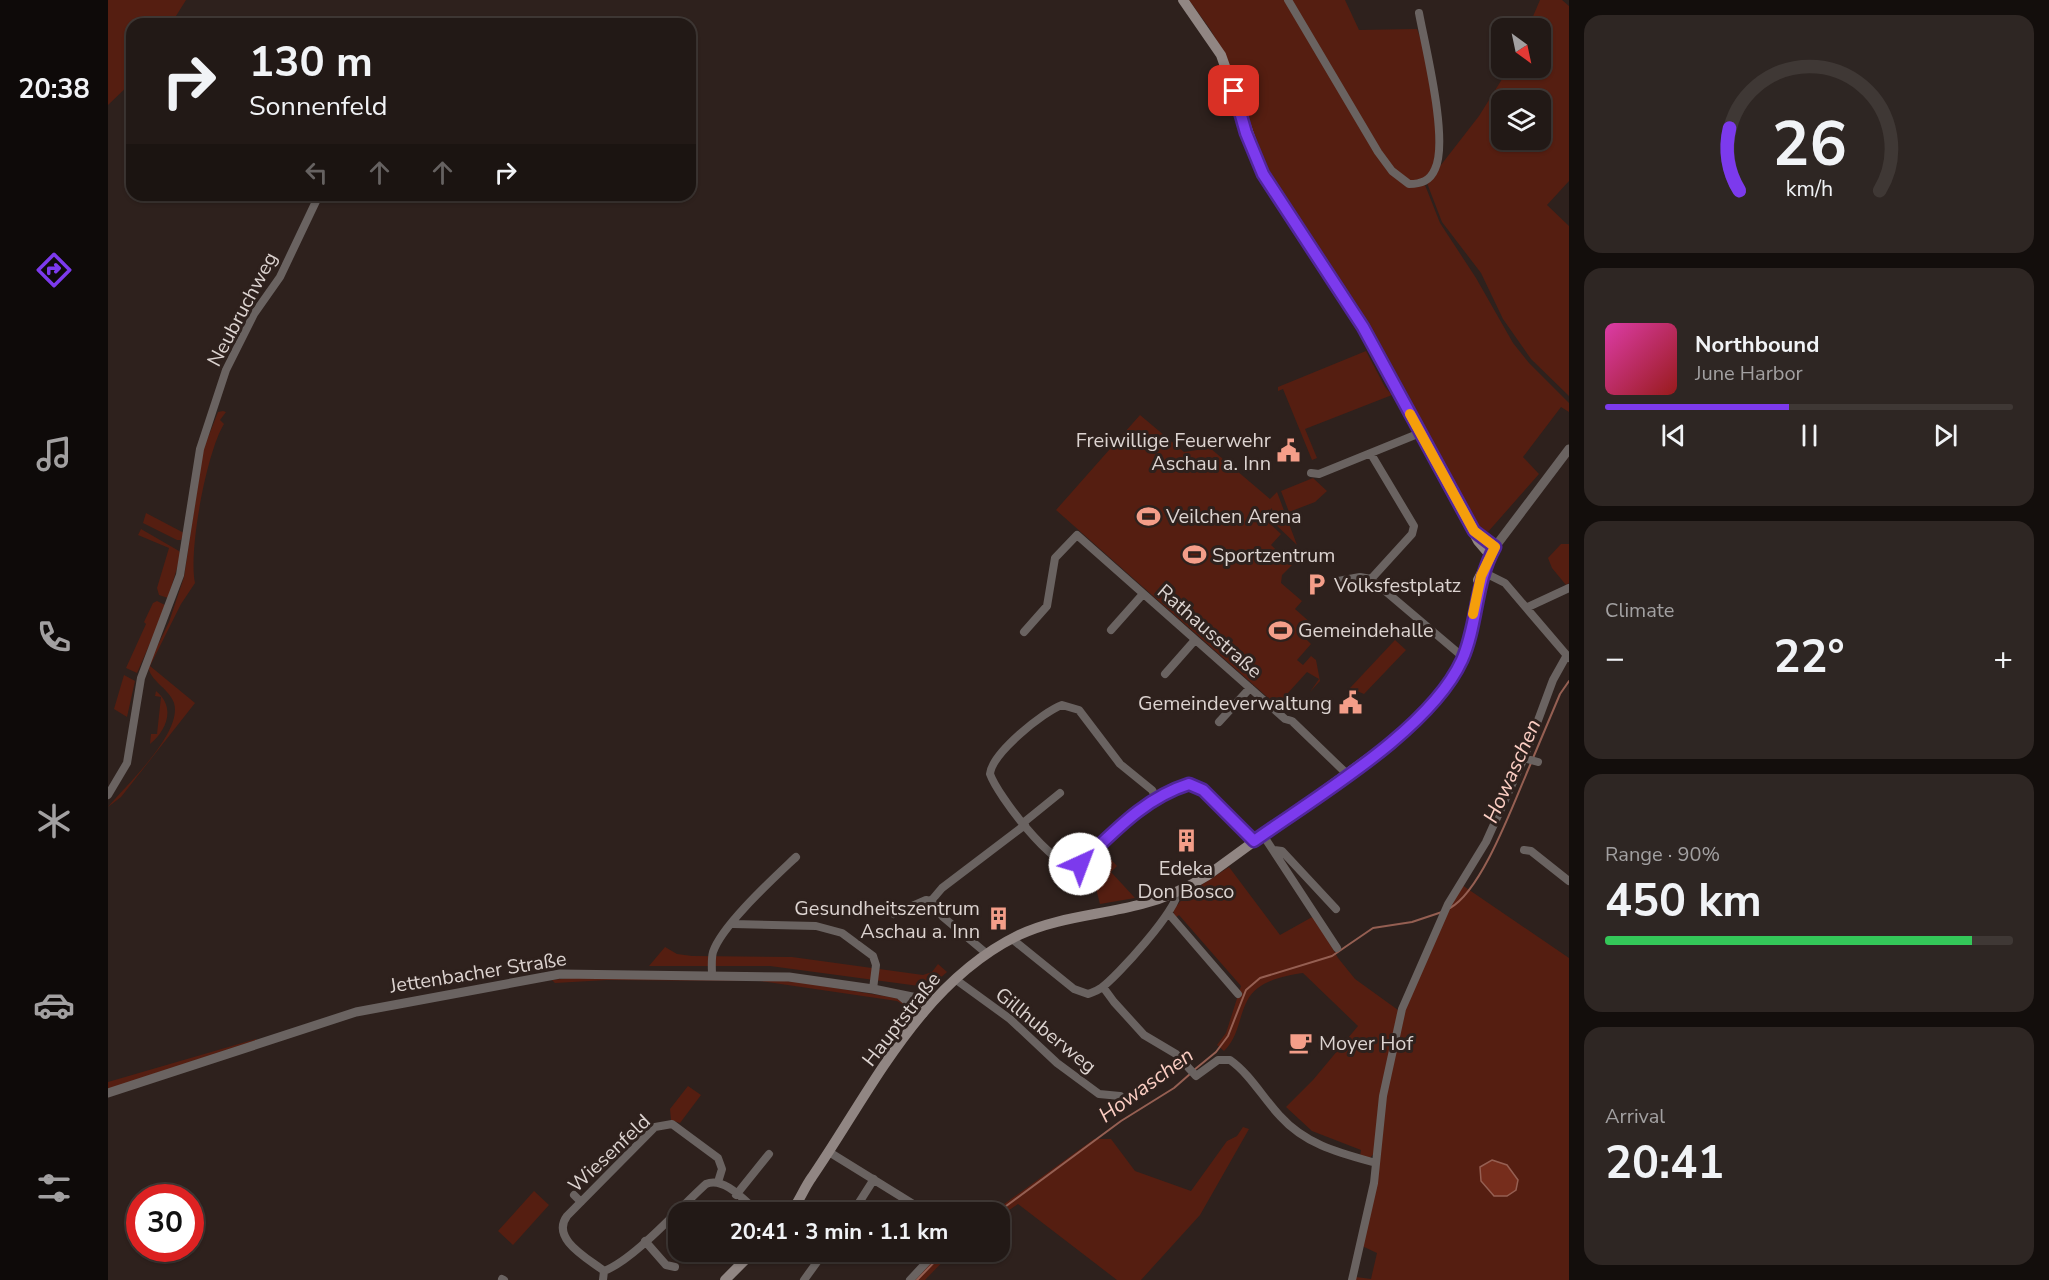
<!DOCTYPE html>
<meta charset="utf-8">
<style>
body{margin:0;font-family:"Nunito Sans",sans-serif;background:#2e2623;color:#f1f3f6;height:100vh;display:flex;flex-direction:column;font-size:22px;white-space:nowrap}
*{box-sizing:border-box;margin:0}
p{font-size:20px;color:#a2a0a1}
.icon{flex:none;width:33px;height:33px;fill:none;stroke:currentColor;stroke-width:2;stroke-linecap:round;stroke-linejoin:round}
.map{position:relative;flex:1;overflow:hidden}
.details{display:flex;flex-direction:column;gap:15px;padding:15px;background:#130e0c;width:480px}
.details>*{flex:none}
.hud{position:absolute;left:18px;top:18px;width:570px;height:183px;border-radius:18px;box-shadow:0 2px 4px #0004,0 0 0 2px #3f3835;background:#221916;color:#f1f3f6;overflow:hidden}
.needle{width:39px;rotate:147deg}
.tools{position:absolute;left:1383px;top:18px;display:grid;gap:12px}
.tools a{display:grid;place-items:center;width:60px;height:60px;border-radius:12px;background:#221916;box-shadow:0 2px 4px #0004,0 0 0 2px #3f3835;font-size:30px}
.speed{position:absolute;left:18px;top:1184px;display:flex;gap:12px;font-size:30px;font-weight:700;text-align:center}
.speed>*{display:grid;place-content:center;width:78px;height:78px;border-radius:50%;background:#221916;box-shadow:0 2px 4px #0004,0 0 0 2px #3f3835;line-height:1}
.speed .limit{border:9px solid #d22;background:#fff;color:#111}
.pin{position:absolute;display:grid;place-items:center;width:51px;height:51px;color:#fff;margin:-26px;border-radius:12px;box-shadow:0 3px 9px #0006}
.me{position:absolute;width:66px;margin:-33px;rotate:43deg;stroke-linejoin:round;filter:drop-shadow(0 0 4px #0008)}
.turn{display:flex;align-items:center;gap:21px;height:126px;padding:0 24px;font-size:27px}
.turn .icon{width:78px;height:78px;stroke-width:2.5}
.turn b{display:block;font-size:42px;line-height:51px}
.lanes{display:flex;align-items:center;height:57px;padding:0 24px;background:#0003;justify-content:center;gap:30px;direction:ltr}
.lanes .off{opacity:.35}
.big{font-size:45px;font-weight:700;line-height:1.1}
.details .tile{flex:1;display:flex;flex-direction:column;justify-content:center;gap:9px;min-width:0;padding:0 21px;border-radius:18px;background:#2e2623}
.details .dial{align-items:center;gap:0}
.dial svg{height:156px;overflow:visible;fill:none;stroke:#3f3835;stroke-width:7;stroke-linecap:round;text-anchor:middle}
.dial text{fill:#f1f3f6;stroke:none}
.song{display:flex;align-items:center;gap:18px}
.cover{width:72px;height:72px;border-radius:9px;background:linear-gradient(135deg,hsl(320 70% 55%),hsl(0 70% 35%))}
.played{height:6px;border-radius:3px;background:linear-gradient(90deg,#7c3aed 45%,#3f3835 45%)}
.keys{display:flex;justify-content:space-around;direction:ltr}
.heat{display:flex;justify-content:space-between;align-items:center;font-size:33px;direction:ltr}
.charge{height:9px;border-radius:4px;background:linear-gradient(90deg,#34c759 90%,#3f3835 0)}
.trip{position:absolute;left:560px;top:1202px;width:342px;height:60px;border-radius:18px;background:#221916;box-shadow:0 2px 4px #0004,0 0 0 2px #3f3835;font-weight:700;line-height:60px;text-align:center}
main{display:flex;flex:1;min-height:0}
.menu{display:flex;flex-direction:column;width:108px;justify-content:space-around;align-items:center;background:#0e0a09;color:#a2a0a1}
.menu .icon{width:42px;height:42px}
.menu .selected{color:#7c3aed}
.menu b{font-size:27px;color:#f1f3f6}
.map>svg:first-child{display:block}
.green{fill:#551e11;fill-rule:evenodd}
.water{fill:#762d1c;stroke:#955f52;stroke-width:1.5}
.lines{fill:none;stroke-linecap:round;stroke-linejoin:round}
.stream{stroke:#955f52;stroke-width:2}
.minor{stroke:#6a6361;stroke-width:8}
.tertiary{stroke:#6a6361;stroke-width:9}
.secondary{stroke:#918683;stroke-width:10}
.route-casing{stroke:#51269a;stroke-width:15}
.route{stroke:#7c3aed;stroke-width:10}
.slow{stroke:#f59e0b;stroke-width:10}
.labels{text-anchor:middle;stroke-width:6;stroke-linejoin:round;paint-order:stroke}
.street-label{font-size:20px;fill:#dcd3d0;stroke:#2e211d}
.poi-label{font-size:20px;fill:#dcd3d0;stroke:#2e211d;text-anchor:start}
.water-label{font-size:21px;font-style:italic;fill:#fccec3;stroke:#2e211d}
</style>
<main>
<nav class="menu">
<b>20:38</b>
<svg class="icon selected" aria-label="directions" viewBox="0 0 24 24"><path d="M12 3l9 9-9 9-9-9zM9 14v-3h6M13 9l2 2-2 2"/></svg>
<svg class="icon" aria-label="music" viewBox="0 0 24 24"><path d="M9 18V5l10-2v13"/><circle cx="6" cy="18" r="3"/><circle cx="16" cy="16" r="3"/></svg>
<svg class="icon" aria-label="phone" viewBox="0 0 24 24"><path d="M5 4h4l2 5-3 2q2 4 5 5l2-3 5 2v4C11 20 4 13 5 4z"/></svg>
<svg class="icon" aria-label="climate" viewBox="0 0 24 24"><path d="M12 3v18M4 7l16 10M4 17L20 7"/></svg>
<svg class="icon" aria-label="car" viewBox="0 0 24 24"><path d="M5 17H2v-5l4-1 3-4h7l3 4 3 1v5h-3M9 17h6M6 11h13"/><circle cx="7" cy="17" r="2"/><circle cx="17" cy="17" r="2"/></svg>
<svg class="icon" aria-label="filters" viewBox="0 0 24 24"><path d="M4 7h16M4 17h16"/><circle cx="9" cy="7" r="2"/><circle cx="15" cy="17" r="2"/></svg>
</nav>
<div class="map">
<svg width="1461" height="1280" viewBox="0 0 1461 1280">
<rect width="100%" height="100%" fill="#2e211d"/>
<path class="green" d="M0,0H78L63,24H24V82L0,105Z
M1081,0H1177L1290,180L1317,185L1332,223L1368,278L1405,343L1421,363L1461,403V412L1453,407L1415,457L1431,474L1379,533L1366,521L1159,173L1116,53L1102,29Z
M1182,0H1237L1251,30L1309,29C1319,53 1335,145 1324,169C1323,172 1318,176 1315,179L1301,181L1293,177L1272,151Z
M1432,0H1454L1461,6V181L1439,205L1461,226V396L1423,359L1395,319L1373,273L1334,222L1319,183L1371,116L1401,68H1432V28H1420ZM1394,100H1432V140H1394Z
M1258,351L1277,387L1284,395L1197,429L1209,458L1204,460L1175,389L1170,391V387Z
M115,411L118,412L112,420L116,424C99,451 80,551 87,583L73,604L42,666L87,703L13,797L0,807C18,785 75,733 66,703C61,688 41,681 40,665L61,622L76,577L95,450L110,412Z
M1032,415L1076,452L1102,448L1162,499L1169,492L1189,545L1165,522L1164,508L1161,511L1163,514L1158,520L1173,534L1163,545L1184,565L1174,575L1173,583L1194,601L1187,609L1204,624L1194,635L1203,644L1189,660L1195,665L1203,656L1208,660L1212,681L1202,692L1211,679L1199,672L1170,704L1168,701L1166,703L948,510Z
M1205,478L1219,491L1207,502L1181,512L1173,491Z
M38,513L76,533L73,540H69L35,523Z
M33,529L71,551L73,555L60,598L51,595L49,588L61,548L30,535Z
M1453,544H1461V583L1458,585L1444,568L1440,558Z
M49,601L57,605V609L29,673L18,668L38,624L36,622L45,603Z
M1287,640L1298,650L1256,694L1242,688Z
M16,675L27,681L19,717L6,709Z
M48,691C68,707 59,730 42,744L43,734H49L53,697L47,696Z
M992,848L1009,866L1003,872L1027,898L992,904L985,877L995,866L985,855Z
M1121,867L1172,935L1206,916L1230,958L1247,979L1290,1010L1273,1094L1267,1152L1261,1159L1252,1157L1253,1150L1204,1131L1178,1107L1205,1080L1250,1026L1195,973C1175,976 1149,981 1139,1001C1130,1019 1131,1036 1116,1051L1109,1045L1118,1033L1133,986L1071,915L1067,918L1065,910L1078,895Z
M1354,885L1461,958V1280H1248V1277L1263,1279L1269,1253L1254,1246L1278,1095L1296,1010L1337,916Z
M557,947L569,954L584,956L684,957L815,975L824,972L830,964L839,972L829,981L811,986L662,966H541Z
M462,978L646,979L691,982L788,998L801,1006L799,1013L796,1005L789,1001L652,981L499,980L447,983L444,980Z
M148,1039V1040L0,1089V1082Z
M580,1086L593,1095L572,1123L563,1120L562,1109Z
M1135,1127L1141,1129L1092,1215L1033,1280H1009L910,1204L891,1217V1212H885L986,1139H1003L1027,1171L1083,1191L1119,1141L1129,1136Z
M426,1191L441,1205L405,1245L390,1231Z
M833,1251H845L817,1280H805Z"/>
<path class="water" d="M1384,1160L1399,1165L1410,1180L1408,1190L1399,1196H1386L1373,1181L1372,1167Z"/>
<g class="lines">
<path class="stream" d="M1425,758L1452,694L1461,681
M1342,908C1375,890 1407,799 1423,763
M1086,1070L1108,1052L1120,1036L1138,990L1152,978L1224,956L1265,928L1304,922L1334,912
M890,1212L1013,1121L1066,1088L1082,1074
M809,1280L837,1251"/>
<path class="minor" d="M1180,0L1270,152L1284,171L1301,184C1313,184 1322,181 1327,169C1341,140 1317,46 1311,13
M1203,473L1211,474L1312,433
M1375,572L1397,583L1461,658
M1263,579L1304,534L1306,526L1263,454
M1230,581L1252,577L1263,579L1355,657
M1420,607L1461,588
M1003,630L1035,594
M916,632L939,606L947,558L969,535L1177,719L1184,721L1239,774
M1057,674L1087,640
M954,705L971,710L1012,764L1044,790L1049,799L1012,824L967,866C944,867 890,796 882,774C884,753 935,712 954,705Z
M1111,722L1142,688
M1416,758L1430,762
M0,795L19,763L33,678L72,575L92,449L118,370L146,314L172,277L211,195
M1049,799L1078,785L1088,786L1147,841
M915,823L952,793
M1155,835L1229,948
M1166,850L1174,851L1228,909
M1416,850L1423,851L1461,881
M786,914L818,900L823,901
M1061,914L1130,994
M625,924L708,926L734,933L765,956L768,965L765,989
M904,939L966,989L980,994C985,992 989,991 993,988C1008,978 1072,907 1069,892
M878,953L835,917L823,901L834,888L917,825
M604,976C604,968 603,959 605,952C614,925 667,877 688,857
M847,979L902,1019L949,1063L991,1094L1012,1096
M995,987L1006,1002L1036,1035L1068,1054L1088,1076L1110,1060H1122C1142,1074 1155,1098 1172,1116C1198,1145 1232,1153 1268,1163
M721,1152L818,1212
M466,1195L473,1202
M628,1195L661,1154
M745,1212L766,1179
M537,1241L558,1265L567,1267
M496,1271C481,1259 442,1239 459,1216L547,1127L564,1124L610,1158L614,1169L610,1182
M394,1279L396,1280
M495,1280L496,1271C527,1259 572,1207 598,1184C616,1176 637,1201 650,1212
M696,1280L717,1251
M802,1280L829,1251
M1244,1280L1266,1183L1275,1096L1294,1009L1340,904L1378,842L1416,758L1445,680L1459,655"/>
<path class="tertiary" d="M1387,547L1461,449
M793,996L815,1014
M0,1093L248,1012L452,974L681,977L765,989L809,998L823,1004"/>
<path class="secondary" d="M1075,0L1113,55L1155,174L1255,327L1370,541L1382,555
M1367,531L1387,547L1370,580
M683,1212C691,1202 696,1188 704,1177C763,1091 812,983 911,935C949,917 993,915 1034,904C1058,898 1079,888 1100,875L1284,741L1327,700L1341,684L1355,657L1373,586V576
M617,1280L646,1251"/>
</g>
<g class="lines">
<defs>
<path id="route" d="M972,864C1005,833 1036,798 1081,784L1095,790L1146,841C1209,796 1322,730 1354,660C1370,624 1367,582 1387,547L1366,531L1255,327L1155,174L1138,133L1126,91"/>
</defs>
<use href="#route" class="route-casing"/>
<use href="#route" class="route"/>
<path class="slow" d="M1302,414L1366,531L1387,547L1373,576L1365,614"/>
</g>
<defs>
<symbol id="civic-bare" viewBox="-9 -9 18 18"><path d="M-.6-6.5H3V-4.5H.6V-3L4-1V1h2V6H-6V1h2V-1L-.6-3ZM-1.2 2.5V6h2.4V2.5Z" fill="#f49e89" stroke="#2e211d" stroke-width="2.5" paint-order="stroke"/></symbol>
<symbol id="stadium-bare" viewBox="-9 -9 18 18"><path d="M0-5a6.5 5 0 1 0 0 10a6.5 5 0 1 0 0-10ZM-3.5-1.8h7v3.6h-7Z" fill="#f49e89" stroke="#2e211d" stroke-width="2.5" paint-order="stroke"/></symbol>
<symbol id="parking-bare" viewBox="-9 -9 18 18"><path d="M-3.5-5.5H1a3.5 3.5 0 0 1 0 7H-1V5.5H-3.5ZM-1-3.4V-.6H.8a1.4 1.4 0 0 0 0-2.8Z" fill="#f49e89" stroke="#2e211d" stroke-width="2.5" paint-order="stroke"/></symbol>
<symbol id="building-bare" viewBox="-9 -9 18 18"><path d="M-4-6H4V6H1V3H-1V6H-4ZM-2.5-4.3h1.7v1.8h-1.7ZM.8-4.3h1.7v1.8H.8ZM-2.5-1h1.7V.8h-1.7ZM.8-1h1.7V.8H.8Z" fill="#f49e89" stroke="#2e211d" stroke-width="2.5" paint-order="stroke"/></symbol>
<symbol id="cafe-bare" viewBox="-9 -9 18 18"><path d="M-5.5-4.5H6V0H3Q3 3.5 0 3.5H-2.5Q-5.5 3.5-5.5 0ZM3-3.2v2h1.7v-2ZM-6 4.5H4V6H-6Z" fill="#f49e89" stroke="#2e211d" stroke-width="2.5" paint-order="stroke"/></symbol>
</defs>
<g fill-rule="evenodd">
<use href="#civic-bare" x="1164" y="434" width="33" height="33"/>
<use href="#stadium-bare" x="1024" y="500" width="33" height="33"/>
<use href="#stadium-bare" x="1070" y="538" width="33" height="33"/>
<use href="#parking-bare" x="1192" y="568" width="33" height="33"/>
<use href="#stadium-bare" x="1156" y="614" width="33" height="33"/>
<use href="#civic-bare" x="1226" y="686" width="33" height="33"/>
<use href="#building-bare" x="1062" y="824" width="33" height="33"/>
<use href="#building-bare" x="874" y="902" width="33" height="33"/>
<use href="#cafe-bare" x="1176" y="1026" width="33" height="33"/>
</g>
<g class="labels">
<g class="street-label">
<text transform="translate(134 309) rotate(-62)" y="7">Neubruchweg</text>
<text transform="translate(1102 631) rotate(41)" y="7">Rathausstraße</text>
<text transform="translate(370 972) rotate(-9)" y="7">Jettenbacher Straße</text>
<text transform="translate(793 1019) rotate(-52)" y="7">Hauptstraße</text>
<text transform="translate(938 1030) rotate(39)" y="7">Gillhuberweg</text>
<text transform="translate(501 1153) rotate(-43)" y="7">Wiesenfeld</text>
</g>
<g class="poi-label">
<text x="1163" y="447" text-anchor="end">Freiwillige Feuerwehr<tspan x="1163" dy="23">Aschau a. Inn</tspan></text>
<text x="1058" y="523">Veilchen Arena</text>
<text x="1104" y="562">Sportzentrum</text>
<text x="1226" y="592">Volksfestplatz</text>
<text x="1190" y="637">Gemeindehalle</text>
<text x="1224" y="710" text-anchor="end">Gemeindeverwaltung</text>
<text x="1078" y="875" text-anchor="middle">Edeka<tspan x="1078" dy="23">Don Bosco</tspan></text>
<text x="872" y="915" text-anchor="end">Gesundheitszentrum<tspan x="872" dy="23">Aschau a. Inn</tspan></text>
<text x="1211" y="1050">Moyer Hof</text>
</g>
<g class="water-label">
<text transform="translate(1404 771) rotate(-66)" y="7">Howaschen</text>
<text transform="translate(1038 1085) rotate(-36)" y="7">Howaschen</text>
</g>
</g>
</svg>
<div class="tools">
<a><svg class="needle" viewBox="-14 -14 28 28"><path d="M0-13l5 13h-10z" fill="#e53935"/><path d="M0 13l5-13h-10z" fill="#a2a0a1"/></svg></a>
<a><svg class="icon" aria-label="layers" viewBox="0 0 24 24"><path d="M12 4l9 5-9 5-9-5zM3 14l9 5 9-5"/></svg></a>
</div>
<div class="speed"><div class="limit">30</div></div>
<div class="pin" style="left:1126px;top:91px;background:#d93025"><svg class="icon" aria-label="arrive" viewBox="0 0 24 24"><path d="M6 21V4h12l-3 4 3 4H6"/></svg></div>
<svg class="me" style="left:972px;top:864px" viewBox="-20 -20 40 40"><circle r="19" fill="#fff"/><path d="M0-13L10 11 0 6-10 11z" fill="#7c3aed"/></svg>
<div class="trip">20:41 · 3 min · 1.1 km</div>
<div class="hud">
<div class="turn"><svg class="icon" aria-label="right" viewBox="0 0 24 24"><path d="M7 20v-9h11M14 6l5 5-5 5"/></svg><div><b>130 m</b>Sonnenfeld</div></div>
<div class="lanes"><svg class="icon off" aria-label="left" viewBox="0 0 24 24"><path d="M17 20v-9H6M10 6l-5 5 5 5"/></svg><svg class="icon off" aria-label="ahead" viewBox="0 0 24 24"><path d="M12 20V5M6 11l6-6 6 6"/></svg><svg class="icon off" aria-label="ahead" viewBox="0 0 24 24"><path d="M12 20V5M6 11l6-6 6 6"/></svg><svg class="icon" aria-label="right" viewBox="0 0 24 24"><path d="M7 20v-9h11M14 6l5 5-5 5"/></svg></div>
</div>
</div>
<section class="details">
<div class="tile dial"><svg viewBox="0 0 100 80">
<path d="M14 69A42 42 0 1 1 86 69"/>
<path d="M14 69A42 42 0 0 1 9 37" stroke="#7c3aed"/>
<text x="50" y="56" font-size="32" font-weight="700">26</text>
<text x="50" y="72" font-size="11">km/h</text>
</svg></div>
<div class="tile">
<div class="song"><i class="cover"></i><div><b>Northbound</b><p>June Harbor</p></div></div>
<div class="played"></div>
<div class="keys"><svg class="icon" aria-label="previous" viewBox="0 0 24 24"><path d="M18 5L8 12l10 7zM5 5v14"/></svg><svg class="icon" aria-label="pause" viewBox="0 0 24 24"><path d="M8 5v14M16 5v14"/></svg><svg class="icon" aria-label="next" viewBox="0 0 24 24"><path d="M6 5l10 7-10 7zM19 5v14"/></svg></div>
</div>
<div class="tile"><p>Climate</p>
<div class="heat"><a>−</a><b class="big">22°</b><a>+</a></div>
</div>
<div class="tile"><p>Range · 90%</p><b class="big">450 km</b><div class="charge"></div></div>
<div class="tile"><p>Arrival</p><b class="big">20:41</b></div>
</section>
</main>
